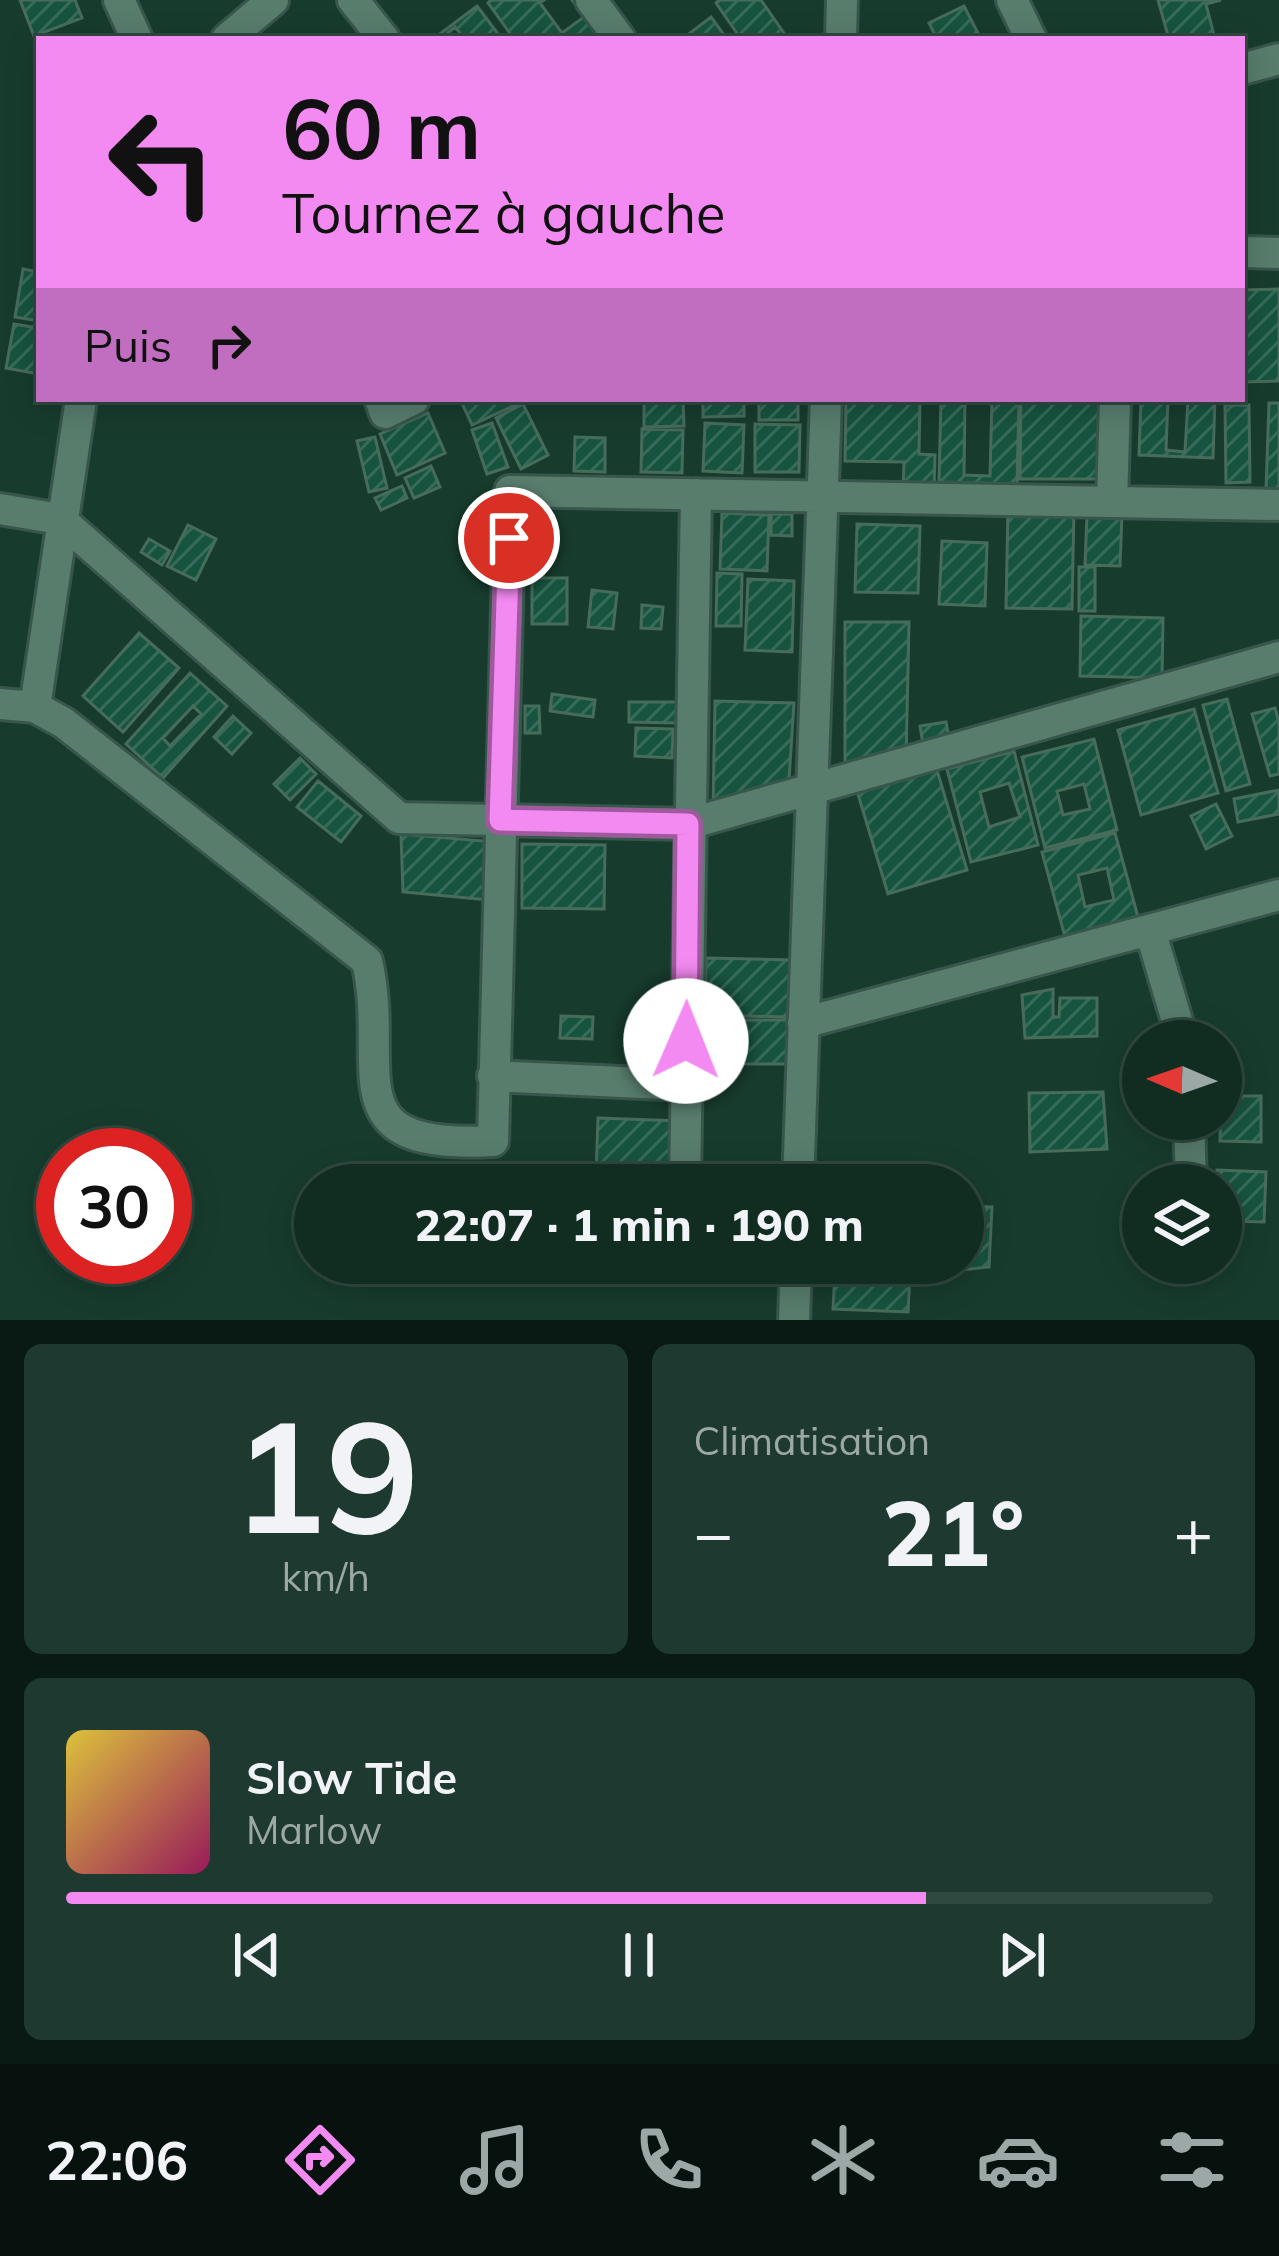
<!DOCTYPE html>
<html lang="fr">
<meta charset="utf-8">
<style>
body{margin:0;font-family:Mulish,sans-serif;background:#1e392f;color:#f1f3f6;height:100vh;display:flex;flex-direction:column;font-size:45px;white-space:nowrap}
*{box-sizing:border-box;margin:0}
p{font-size:39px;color:#9ca8a5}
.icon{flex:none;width:66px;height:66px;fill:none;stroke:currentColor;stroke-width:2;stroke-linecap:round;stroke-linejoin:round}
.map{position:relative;height:1320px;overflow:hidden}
.side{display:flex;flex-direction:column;gap:24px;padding:24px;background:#091913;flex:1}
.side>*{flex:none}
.top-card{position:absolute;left:36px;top:36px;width:1209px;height:366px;border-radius:0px;box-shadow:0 6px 30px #0003,0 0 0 3px #304940;background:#f38af1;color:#111;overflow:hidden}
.needle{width:78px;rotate:272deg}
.buttons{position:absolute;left:1122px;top:1020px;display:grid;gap:24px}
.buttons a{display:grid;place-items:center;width:120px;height:120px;border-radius:50%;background:#112d22;box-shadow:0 6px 30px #0003,0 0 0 3px #304940;font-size:60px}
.speed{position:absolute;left:36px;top:1128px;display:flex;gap:24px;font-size:60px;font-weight:700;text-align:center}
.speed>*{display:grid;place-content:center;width:156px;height:156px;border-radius:50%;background:#112d22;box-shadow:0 6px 30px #0003,0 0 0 3px #304940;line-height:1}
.speed .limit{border:18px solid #d22;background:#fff;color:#111}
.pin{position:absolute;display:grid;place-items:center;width:102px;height:102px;color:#fff;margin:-51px;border:6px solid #fff;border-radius:50%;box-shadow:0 3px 12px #0007}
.me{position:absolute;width:132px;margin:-66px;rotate:1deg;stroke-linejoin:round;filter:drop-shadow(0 0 9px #0008)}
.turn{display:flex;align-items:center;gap:42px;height:252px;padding:0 48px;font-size:54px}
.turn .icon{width:156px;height:156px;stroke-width:2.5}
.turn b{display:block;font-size:84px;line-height:102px}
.then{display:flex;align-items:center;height:114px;padding:0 48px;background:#0003;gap:24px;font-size:45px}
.big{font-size:90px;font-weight:800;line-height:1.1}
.side .widget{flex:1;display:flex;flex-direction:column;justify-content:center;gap:18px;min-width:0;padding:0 42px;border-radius:18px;background:#1e392f}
.side .dial{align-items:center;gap:0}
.dial b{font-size:156px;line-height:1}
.song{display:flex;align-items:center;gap:36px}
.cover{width:144px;height:144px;border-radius:18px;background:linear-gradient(135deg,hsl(50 70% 55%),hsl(330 70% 35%))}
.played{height:12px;border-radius:6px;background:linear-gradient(90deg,#f38af1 75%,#304940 75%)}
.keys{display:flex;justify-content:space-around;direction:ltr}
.heat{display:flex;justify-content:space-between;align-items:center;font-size:66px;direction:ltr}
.side .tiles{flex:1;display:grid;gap:24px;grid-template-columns:1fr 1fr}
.widget:last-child{grid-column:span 2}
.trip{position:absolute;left:294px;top:1164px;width:690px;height:120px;border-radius:60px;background:#112d22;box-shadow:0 6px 30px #0003,0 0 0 3px #304940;font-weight:800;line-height:120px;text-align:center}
.menu{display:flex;height:192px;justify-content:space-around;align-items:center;background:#07120e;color:#9ca8a5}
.menu .icon{width:84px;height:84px}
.menu .current{color:#f38af1}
.menu b{font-size:54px;color:#f1f3f6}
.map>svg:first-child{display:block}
.building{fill:url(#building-hatch);stroke:#476c5c;stroke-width:3;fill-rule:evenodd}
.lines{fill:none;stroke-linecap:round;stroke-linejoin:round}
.minor-casing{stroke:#38564b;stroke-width:36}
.minor{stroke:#587d6d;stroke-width:30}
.route-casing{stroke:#9e5a9d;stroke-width:30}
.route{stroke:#f38af1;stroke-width:21}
</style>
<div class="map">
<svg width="1279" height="1320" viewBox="0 0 1279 1320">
<defs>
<pattern id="building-hatch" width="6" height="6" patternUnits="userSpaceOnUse" patternTransform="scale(3)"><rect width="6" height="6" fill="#17543f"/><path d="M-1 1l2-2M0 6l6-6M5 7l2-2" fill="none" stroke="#376c5a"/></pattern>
</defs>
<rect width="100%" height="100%" fill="#173c2e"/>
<path class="building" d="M20,0H75L82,18L34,36Z
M491,0H544L540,3L562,33L584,17L572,0H579L607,39H514L488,3Z
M719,0H761L788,39H741L716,3Z
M1158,0H1221L1206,4L1215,39H1169Z
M477,6L502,39H465L455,27L441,39H433Z
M964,6L981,39H937L929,23Z
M711,17L727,39H682Z
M23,269L39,272V321L15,317Z
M1279,289V381L1242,382V290Z
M14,324L39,328V374L6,368Z
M460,399H523L524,401L472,425Z
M644,399H683L684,426L644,427Z
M703,399H744V416L703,417Z
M759,399H798V420H759Z
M846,399H920L919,454L935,455L934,490H903L904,462L845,461Z
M941,399H965L964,475L990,476L992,399H1019L1017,484L939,482Z
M1021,399H1100L1099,479H1020Z
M1141,399H1168L1166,450L1185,452L1188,399H1215L1213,458L1139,455Z
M1269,403H1279V490H1266Z
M523,404L548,455L521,469L496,418Z
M1225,405H1249L1250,482L1226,483Z
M428,413L445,453L397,475L380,434Z
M492,423L508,467L487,474L472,430Z
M705,423L744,425L742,473L703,471Z
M755,424L800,425L799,472H755Z
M642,429L683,430L682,473L641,472Z
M375,437L387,488L369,492L357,441Z
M575,437L605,438V472L574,471Z
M431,466L440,487L414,498L405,478Z
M402,486L407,498L381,510L375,498Z
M1008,507L1074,508L1072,609L1006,608Z
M722,513L769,515L767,571L720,569Z
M1087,513L1122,514L1120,566L1085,565Z
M771,514H792V536L771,535Z
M857,524L920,526L918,593L855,592Z
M188,525L216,539L196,580L167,566Z
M526,532L545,533L543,576H524Z
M149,539L170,551L162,565L141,552Z
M942,541L987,543L985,606L939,604Z
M1079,567H1095V611H1079Z
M717,573L742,574L741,626H716Z
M532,578H567V624H532Z
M748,579L794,581L792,652L745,650Z
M592,590L617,593L613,629L588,627Z
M642,605L663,607L661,629L641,628Z
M1081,616L1163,618L1162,678L1080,676Z
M845,622H909L906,762H845Z
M139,633L179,668L123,732L83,696Z
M190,673L227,706L163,778L126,744ZM193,706L201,714L170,746L163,738Z
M552,694L595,700L593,717L550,711Z
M1227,699L1250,784L1226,791L1203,705Z
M715,701L794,703L788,795L713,806Z
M629,702H677L676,723L629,722Z
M525,706H539L540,733H525Z
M1275,708L1279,722V774L1270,776L1252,714Z
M1194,709L1218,793L1141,815L1118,730Z
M233,716L251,733L232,754L214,737Z
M946,722L949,738L923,744L920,726Z
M636,728L673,729L672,758L635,756Z
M1094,739L1117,830L1045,848L1022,757ZM1084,784L1090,809L1063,815L1057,791Z
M1014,751L1038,845L971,862L947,769ZM1009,783L1020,817L989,827L980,792Z
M300,758L316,774L290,800L274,784Z
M936,767L967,870L888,894L857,791Z
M318,781L361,816L341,842L297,807Z
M1279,790V814L1238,822L1234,799Z
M1216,804L1232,836L1206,849L1191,816Z
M1115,833L1138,917L1065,937L1042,852ZM1107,868L1114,900L1085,907L1078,875Z
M401,834L495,842L490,900L403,892Z
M522,844L605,845L604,909L522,908Z
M706,958L792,960L790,1017L705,1015Z
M1053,989V1017H1059L1060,998H1097V1036L1025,1038L1022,995Z
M561,1016L593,1017L592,1039L560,1038Z
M711,1020H788V1064H711Z
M1103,1092L1107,1149L1030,1152L1029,1093Z
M1221,1096H1261V1142L1220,1141Z
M598,1118L680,1121L678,1178L596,1175Z
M1217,1170L1266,1172L1264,1222L1225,1221V1200H1221V1185H1217Z
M963,1206L992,1207L989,1267L961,1270V1266L909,1263H963Z
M835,1272L910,1275L908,1312L833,1309Z"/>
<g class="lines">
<defs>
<path id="minor" d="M119,0L137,39
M353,0L384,39
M591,0L620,39
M1012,0L1031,39
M227,39L273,0
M841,39L842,0
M1242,69L1279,59
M1242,252L1279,253
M81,399L35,707L64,723L367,961C392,1069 327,1150 493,1141L510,491L1279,505
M380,399L385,413L414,399
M1112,502L1115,399
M0,509L60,519L399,818L688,824L1279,657
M0,704L35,707
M1150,930L1183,1041
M803,1023L1279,895
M493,1076L686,1085
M1189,1119L1191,1185
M685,1185L696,494
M798,1185L826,399
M794,1320L796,1263"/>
</defs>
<use href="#minor" class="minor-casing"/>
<use href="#minor" class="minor"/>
</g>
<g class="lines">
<defs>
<path id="route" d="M509,538L500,820L688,824L686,1041"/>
</defs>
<use href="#route" class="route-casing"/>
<use href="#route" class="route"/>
</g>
</svg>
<div class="buttons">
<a><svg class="needle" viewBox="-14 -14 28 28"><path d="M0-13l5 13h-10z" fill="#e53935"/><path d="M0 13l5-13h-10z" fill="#9ca8a5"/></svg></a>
<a><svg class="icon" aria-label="layers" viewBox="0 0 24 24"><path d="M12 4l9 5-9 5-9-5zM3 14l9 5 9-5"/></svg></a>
</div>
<div class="speed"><div class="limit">30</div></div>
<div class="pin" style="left:509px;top:538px;background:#d93025"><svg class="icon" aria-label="arrive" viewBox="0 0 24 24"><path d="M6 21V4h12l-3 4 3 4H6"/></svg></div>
<svg class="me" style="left:686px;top:1041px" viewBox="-20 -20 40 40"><circle r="19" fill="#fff"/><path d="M0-13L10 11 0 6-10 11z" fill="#f38af1"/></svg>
<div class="trip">22:07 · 1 min · 190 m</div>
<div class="top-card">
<div class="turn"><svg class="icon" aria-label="left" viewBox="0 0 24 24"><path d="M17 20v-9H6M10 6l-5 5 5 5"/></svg><div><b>60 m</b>Tournez à gauche</div></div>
<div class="then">Puis<svg class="icon" aria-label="right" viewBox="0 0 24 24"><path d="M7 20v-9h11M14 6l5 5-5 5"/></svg></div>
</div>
</div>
<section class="side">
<div class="tiles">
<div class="widget dial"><b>19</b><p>km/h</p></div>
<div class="widget"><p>Climatisation</p>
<div class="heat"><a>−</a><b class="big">21°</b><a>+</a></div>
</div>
<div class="widget">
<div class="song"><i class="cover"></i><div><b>Slow Tide</b><p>Marlow</p></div></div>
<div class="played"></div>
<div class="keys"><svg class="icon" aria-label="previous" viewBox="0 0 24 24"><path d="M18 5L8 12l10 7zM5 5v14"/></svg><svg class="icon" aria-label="pause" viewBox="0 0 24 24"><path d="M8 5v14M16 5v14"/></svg><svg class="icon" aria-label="next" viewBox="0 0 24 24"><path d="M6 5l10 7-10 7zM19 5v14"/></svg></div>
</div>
</div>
</section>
<nav class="menu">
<b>22:06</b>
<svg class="icon current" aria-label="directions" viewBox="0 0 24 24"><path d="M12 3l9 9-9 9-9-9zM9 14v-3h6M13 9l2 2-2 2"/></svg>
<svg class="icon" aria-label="music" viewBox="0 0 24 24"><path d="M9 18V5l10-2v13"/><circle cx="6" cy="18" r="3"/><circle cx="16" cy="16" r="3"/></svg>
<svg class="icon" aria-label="phone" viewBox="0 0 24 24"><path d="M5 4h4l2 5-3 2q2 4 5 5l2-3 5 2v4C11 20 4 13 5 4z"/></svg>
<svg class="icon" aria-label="climate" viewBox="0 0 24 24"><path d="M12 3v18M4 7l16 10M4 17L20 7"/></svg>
<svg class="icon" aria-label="car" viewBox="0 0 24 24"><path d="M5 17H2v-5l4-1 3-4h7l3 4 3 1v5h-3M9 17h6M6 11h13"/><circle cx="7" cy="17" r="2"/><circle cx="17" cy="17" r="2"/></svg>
<svg class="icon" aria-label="filters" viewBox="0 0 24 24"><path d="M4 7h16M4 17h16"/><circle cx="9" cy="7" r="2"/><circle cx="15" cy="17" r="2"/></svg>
</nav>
